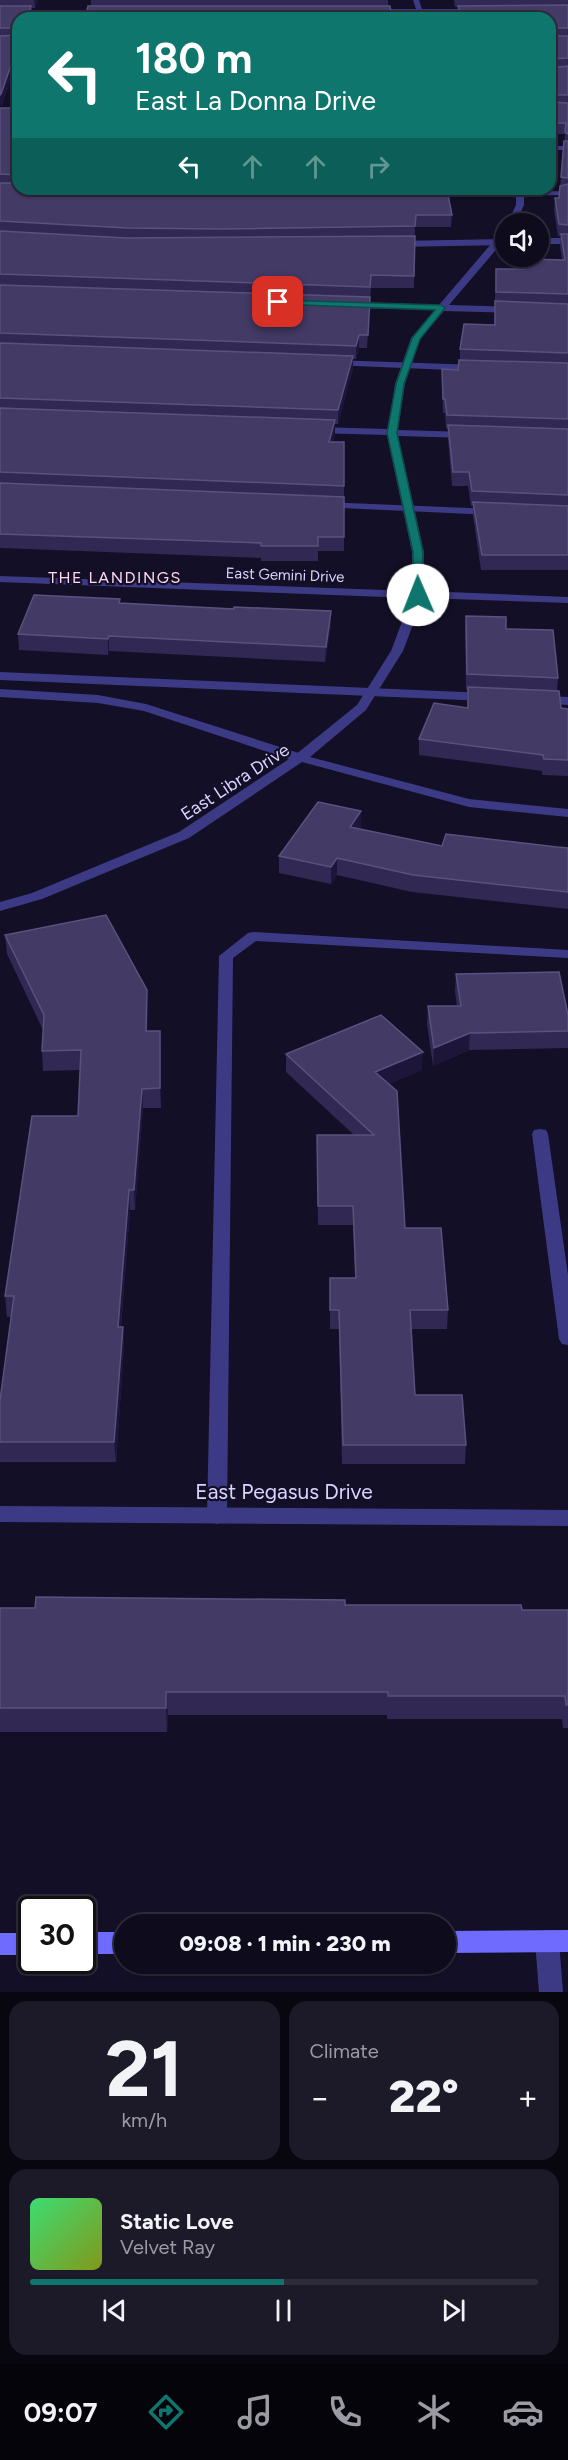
<!DOCTYPE html>
<meta charset="utf-8">
<style>
body{margin:0;font-family:Figtree,sans-serif;background:#1c1929;color:#f1f3f6;height:100vh;display:flex;flex-direction:column;font-size:22px;white-space:nowrap}
*{box-sizing:border-box;margin:0}
p{font-size:20px;color:#9b9ba3}
.icon{flex:none;width:33px;height:33px;fill:none;stroke:currentColor;stroke-width:2;stroke-linecap:round;stroke-linejoin:round}
.map{position:relative;height:1992px;overflow:hidden}
.panel{display:flex;flex-direction:column;gap:9px;padding:9px;background:#08060f;flex:1}
.panel>*{flex:none}
.top-card{position:absolute;left:12px;top:12px;width:544px;height:183px;border-radius:18px;box-shadow:0 2px 4px #0004,0 0 0 2px #2e2b3b;background:#0f766e;color:#fff;overflow:hidden}
.fabs{position:absolute;left:495px;top:213px;display:grid;gap:12px}
.fabs a{display:grid;place-items:center;width:54px;height:54px;border-radius:50%;background:#0e0b1c;box-shadow:0 2px 4px #0004,0 0 0 2px #2e2b3b;font-size:30px}
.speed{position:absolute;left:18px;top:1896px;display:flex;gap:12px;font-size:30px;font-weight:700;text-align:center}
.speed>*{display:grid;place-content:center;width:78px;height:78px;border-radius:50%;background:#0e0b1c;box-shadow:0 2px 4px #0004,0 0 0 2px #2e2b3b;line-height:1}
.speed .limit{border:3px solid #111;border-radius:9px;background:#fff;color:#111}
.pin{position:absolute;display:grid;place-items:center;width:51px;height:51px;color:#fff;margin:-26px;border-radius:12px;box-shadow:0 3px 9px #0006}
.me{position:absolute;width:66px;margin:-33px;rotate:359deg;stroke-linejoin:round;filter:drop-shadow(0 0 4px #0008)}
.turn{display:flex;align-items:center;gap:21px;height:126px;padding:0 24px;font-size:27px}
.turn .icon{width:78px;height:78px;stroke-width:2.5}
.turn b{display:block;font-size:42px;line-height:51px}
.lanes{display:flex;align-items:center;height:57px;padding:0 24px;background:#0003;justify-content:center;gap:30px;direction:ltr}
.lanes .off{opacity:.35}
.big{font-size:45px;font-weight:800;line-height:1.1}
.panel .widget{flex:1;display:flex;flex-direction:column;justify-content:center;gap:9px;min-width:0;padding:0 21px;border-radius:18px;background:#1c1929}
.panel .dial{align-items:center;gap:0}
.dial b{font-size:78px;line-height:1}
.song{display:flex;align-items:center;gap:18px}
.cover{width:72px;height:72px;border-radius:9px;background:linear-gradient(135deg,hsl(140 70% 55%),hsl(70 70% 35%))}
.played{height:6px;border-radius:3px;background:linear-gradient(90deg,#0f766e 50%,#2e2b3b 50%)}
.keys{display:flex;justify-content:space-around;direction:ltr}
.heat{display:flex;justify-content:space-between;align-items:center;font-size:33px;direction:ltr}
.panel .tiles{flex:1;display:grid;gap:9px;grid-template-columns:1fr 1fr}
.widget:last-child{grid-column:span 2}
.trip{position:absolute;left:114px;top:1914px;width:342px;height:60px;border-radius:30px;background:#0e0b1c;box-shadow:0 2px 4px #0004,0 0 0 2px #2e2b3b;font-weight:800;line-height:60px;text-align:center}
.tabs{display:flex;height:96px;justify-content:space-around;align-items:center;background:#06040b;color:#9b9ba3}
.tabs .icon{width:42px;height:42px}
.tabs .on{color:#0f766e}
.tabs b{font-size:27px;color:#f1f3f6}
.map>svg:first-child{display:block}
.lines{fill:none;stroke-linecap:round;stroke-linejoin:round}
.service{fill:#3d3a85;fill-rule:evenodd}
.minor{fill:#3d3a85;fill-rule:evenodd}
.tertiary{fill:#3d3a85;fill-rule:evenodd}
.secondary{fill:#6f6bff;fill-rule:evenodd}
.wall{fill:#312854}
.shaded-wall{fill:#1d163a}
.building{fill:#433a66;stroke:#5a527e;stroke-width:1.5}
.route{fill:#0f766e;stroke:#0a4d48;stroke-width:1.5}
.labels{text-anchor:middle;stroke-width:4.5;stroke-linejoin:round;paint-order:stroke}
.far-street-label{font-size:15px;fill:#d9d4ff;stroke:#130f26}
.far-neighbourhood-label{font-size:16px;letter-spacing:1.5px;fill:#ffd6f0;stroke:#130f26}
.street-label{font-size:18px;fill:#d9d4ff;stroke:#130f26}
.near-street-label{font-size:21px;fill:#d9d4ff;stroke:#130f26}
</style>
<div class="map">
<svg width="568" height="1992" viewBox="0 0 568 1992">
<rect width="100%" height="100%" fill="#130f26"/>
<g class="lines">
<path class="service" d="M478,9L480,12L370,13L367,11L370,9Z
M0,10H106L109,12L106,14H0Z
M550,146H568V150H550Z
M538,238H568V244H538Z
M506,239V245L396,247L392,244L396,241Z
M333,360L477,365L482,368L477,371L330,365V361Z
M324,502L492,509L497,512L492,515L320,507V503Z
M0,672L486,693L492,697L486,701L0,680Z
M0,689L98,695L146,704L305,755L306,758L305,761H295L144,711L98,703L0,697Z
M542,696L568,697V705L538,703L536,700L538,697Z
M253,932L568,950V958L256,941L233,958L227,1516L224,1521L217,1524L210,1521L207,1516L219,956L248,933Z
M547,1930L555,1933L559,1941L563,1992H539L535,1941L539,1933Z"/>
<path class="minor" d="M413,0H419L425,18H419Z
M516,189H524V205L515,224H507L516,205Z
M503,230H506V238L449,305L516,307L521,310L516,313L444,311L420,339L405,384L398,430L468,432L473,435L468,438L398,436L424,552V591L568,597V603L423,598L403,651L366,710L310,757L469,799L568,809V817L469,807L302,762L189,838L42,899L0,911V902L32,893L179,832L295,755L357,705L391,651L411,598L0,582V576L412,591V552L387,435L315,433L310,430L315,427L388,429L395,384L411,338L435,310L351,308L347,305L348,303L439,305Z
M540,1129L546,1130L548,1134L568,1275V1345L562,1344L559,1339L532,1134L534,1130Z
M0,1506L568,1510V1526L0,1522Z"/>
<path class="tertiary" d="M568,191V195L427,197L423,195L427,193Z"/>
<path class="secondary" d="M568,1930V1952L446,1953V1931Z
M82,1932H124V1954H82Z
M0,1933H32V1955H0Z"/>
</g>
<path class="wall" d="M0,0H38L35,8H32L31,18H18V58L2,105L0,106Z
M91,0H388V6H91Z
M454,0H568V570H481L473,516V506H471L468,486H452L448,439V429L446,428L445,413H443L442,369L458,370L460,360V349L494,325L496,269H524V259L562,260L560,246L561,236H558L554,210L555,198H559L565,134H550V18H458V7H455Z
M0,108H18V189L452,215L451,227H415L414,288H371L367,348H359L356,359H353V369L338,424H335V434L333,442H344V551H318V561H261V558L0,548Z
M120,599V603L331,626L325,662L109,651L108,655L19,650L18,634Z
M466,616L506,629L558,678L557,691L561,708L568,709V776L542,775V771L419,755V739L467,707V690H466L465,631Z
M361,811V828L360,829L442,846L568,848V909L412,892L337,875L331,884L279,873V856Z
M5,935L147,990V1031L161,1050V1108H143L135,1210H130L121,1327H123L124,1347L116,1462H0V1400L11,1317H7L5,1296L78,1116L80,1070L43,1071L42,1051L43,1030L7,954Z
M456,974L568,1015V1048L469,1050L433,1066L427,1024L428,1006H457L455,992Z
M286,1054L422,1070L389,1084L405,1228L448,1310L447,1329H411L415,1395L466,1445L465,1464H342L339,1329H330V1278H355L353,1225H318L317,1135H354L286,1072Z
M345,1605L522,1610H568V1728H563L562,1719H387V1715H168L167,1732H0V1608Z"/>
<path class="shaded-wall" d="M34,0H38L35,8Z
M31,6V18H27Z
M18,45V58L2,105L0,106V95Z
M359,335V348L356,359V346Z
M353,356V369L338,424V410Z
M335,420V434L329,456V442Z
M331,611V626L325,662L326,647Z
M109,636V651L108,655V639Z
M361,811V828L350,844V827Z
M337,858V875L331,884V867Z
M147,990L148,1010L147,1051L146,1031Z
M160,1031L161,1050V1108L160,1088Z
M470,1033L469,1050L433,1066L434,1048Z
M423,1052L422,1070L375,1090V1072Z
M142,1089L143,1108L135,1210L134,1190Z
M129,1190L130,1210L119,1347L118,1327Z
M123,1327L124,1347L116,1462L114,1442Z
M166,1692L168,1715L167,1732L166,1708Z"/>
<path class="building" d="M568,5V28H550V18H461L458,6Z
M0,6H31L27,18H18V31L17,28H0Z
M88,6H390L392,18H85Z
M18,35V45L1,94L0,95V36Z
M550,35L551,36H568V58L550,59Z
M568,66V95H550V67L551,68Z
M550,102L568,103V134L565,132L566,123H550Z
M0,108H18V175L0,174Z
M564,141H568V178L561,177Z
M0,183H18V189H447L452,215H416L415,226L221,229L127,228L0,221Z
M568,184V225L559,224L555,198H559L560,186Z
M0,231L126,238L415,236L414,276L371,275L370,287L0,274Z
M561,234H568V294L496,292V269H524V259L565,260Z
M0,285L370,297L368,335H359L356,346L0,333Z
M495,301L568,304V353L460,349L464,324L495,325Z
M0,343L353,356L338,410L0,398Z
M459,360L568,363V419L447,415L445,399H443L442,369L458,370Z
M0,408L335,420L329,442H344V486L0,472Z
M448,425L568,429V495L472,491L469,472H453Z
M0,483L344,497V537H318V546H261V543L0,534Z
M473,502L568,506V555H482Z
M34,595L120,599L119,603L234,609V607L331,611L326,647L109,636L108,639L18,634Z
M466,616L506,617V629L553,630L558,678L467,674Z
M468,687L559,691L561,708L568,709V760L544,759L543,755L419,739L434,703L468,708Z
M318,802L361,811L350,827L442,846L446,834L557,847L568,848V892L413,875L337,858L331,867L279,856Z
M106,915L147,990L146,1031H160V1088L142,1089L134,1190H129L118,1327H123L114,1442H0V1400L14,1296H5L32,1116H78L81,1050L42,1051L44,1015L5,935Z
M559,972L568,1015V1031L470,1033L434,1048L428,1006H461L456,974Z
M381,1015L423,1052L375,1072L397,1091L405,1228H441L448,1310H410L415,1395H462L466,1445H343L339,1310H330V1278H356L353,1206H318L317,1135H374L286,1054Z
M36,1597L345,1600V1605H521L522,1610H568V1705H566L565,1696H388V1692H166V1708H0V1608H35Z"/>
<path class="route" d="M278,300L441,305L445,308L420,339L404,384L397,433L423,552L422,598L413,595V552L387,433L396,384L412,338L435,310L275,304L274,302Z"/>
<g class="labels">
<g class="far-street-label">
<text transform="translate(285 575) rotate(2)" y="5">East Gemini Drive</text>
</g>
<g class="far-neighbourhood-label">
<text x="115" y="583">THE LANDINGS</text>
</g>
<g class="street-label">
<text transform="translate(235 782) rotate(-33)" y="6">East Libra Drive</text>
</g>
<g class="near-street-label">
<text x="284" y="1499">East Pegasus Drive</text>
</g>
</g>
</svg>
<div class="fabs">
<a><svg class="icon" aria-label="sound" viewBox="0 0 24 24"><path d="M4 9h4l5-4v14l-5-4H4zM17 9q2 3 0 6"/></svg></a>
</div>
<div class="speed"><div class="limit">30</div></div>
<div class="pin" style="left:278px;top:302px;background:#d93025"><svg class="icon" aria-label="arrive" viewBox="0 0 24 24"><path d="M6 21V4h12l-3 4 3 4H6"/></svg></div>
<svg class="me" style="left:418px;top:595px" viewBox="-20 -20 40 40"><circle r="19" fill="#fff"/><path d="M0-13L10 11 0 6-10 11z" fill="#0f766e"/></svg>
<div class="trip">09:08 · 1 min · 230 m</div>
<div class="top-card">
<div class="turn"><svg class="icon" aria-label="left" viewBox="0 0 24 24"><path d="M17 20v-9H6M10 6l-5 5 5 5"/></svg><div><b>180 m</b>East La Donna Drive</div></div>
<div class="lanes"><svg class="icon" aria-label="left" viewBox="0 0 24 24"><path d="M17 20v-9H6M10 6l-5 5 5 5"/></svg><svg class="icon off" aria-label="ahead" viewBox="0 0 24 24"><path d="M12 20V5M6 11l6-6 6 6"/></svg><svg class="icon off" aria-label="ahead" viewBox="0 0 24 24"><path d="M12 20V5M6 11l6-6 6 6"/></svg><svg class="icon off" aria-label="right" viewBox="0 0 24 24"><path d="M7 20v-9h11M14 6l5 5-5 5"/></svg></div>
</div>
</div>
<section class="panel">
<div class="tiles">
<div class="widget dial"><b>21</b><p>km/h</p></div>
<div class="widget"><p>Climate</p>
<div class="heat"><a>−</a><b class="big">22°</b><a>+</a></div>
</div>
<div class="widget">
<div class="song"><i class="cover"></i><div><b>Static Love</b><p>Velvet Ray</p></div></div>
<div class="played"></div>
<div class="keys"><svg class="icon" aria-label="previous" viewBox="0 0 24 24"><path d="M18 5L8 12l10 7zM5 5v14"/></svg><svg class="icon" aria-label="pause" viewBox="0 0 24 24"><path d="M8 5v14M16 5v14"/></svg><svg class="icon" aria-label="next" viewBox="0 0 24 24"><path d="M6 5l10 7-10 7zM19 5v14"/></svg></div>
</div>
</div>
</section>
<nav class="tabs">
<b>09:07</b>
<svg class="icon on" aria-label="directions" viewBox="0 0 24 24"><path d="M12 3l9 9-9 9-9-9zM9 14v-3h6M13 9l2 2-2 2"/></svg>
<svg class="icon" aria-label="music" viewBox="0 0 24 24"><path d="M9 18V5l10-2v13"/><circle cx="6" cy="18" r="3"/><circle cx="16" cy="16" r="3"/></svg>
<svg class="icon" aria-label="phone" viewBox="0 0 24 24"><path d="M5 4h4l2 5-3 2q2 4 5 5l2-3 5 2v4C11 20 4 13 5 4z"/></svg>
<svg class="icon" aria-label="climate" viewBox="0 0 24 24"><path d="M12 3v18M4 7l16 10M4 17L20 7"/></svg>
<svg class="icon" aria-label="car" viewBox="0 0 24 24"><path d="M5 17H2v-5l4-1 3-4h7l3 4 3 1v5h-3M9 17h6M6 11h13"/><circle cx="7" cy="17" r="2"/><circle cx="17" cy="17" r="2"/></svg>
</nav>
